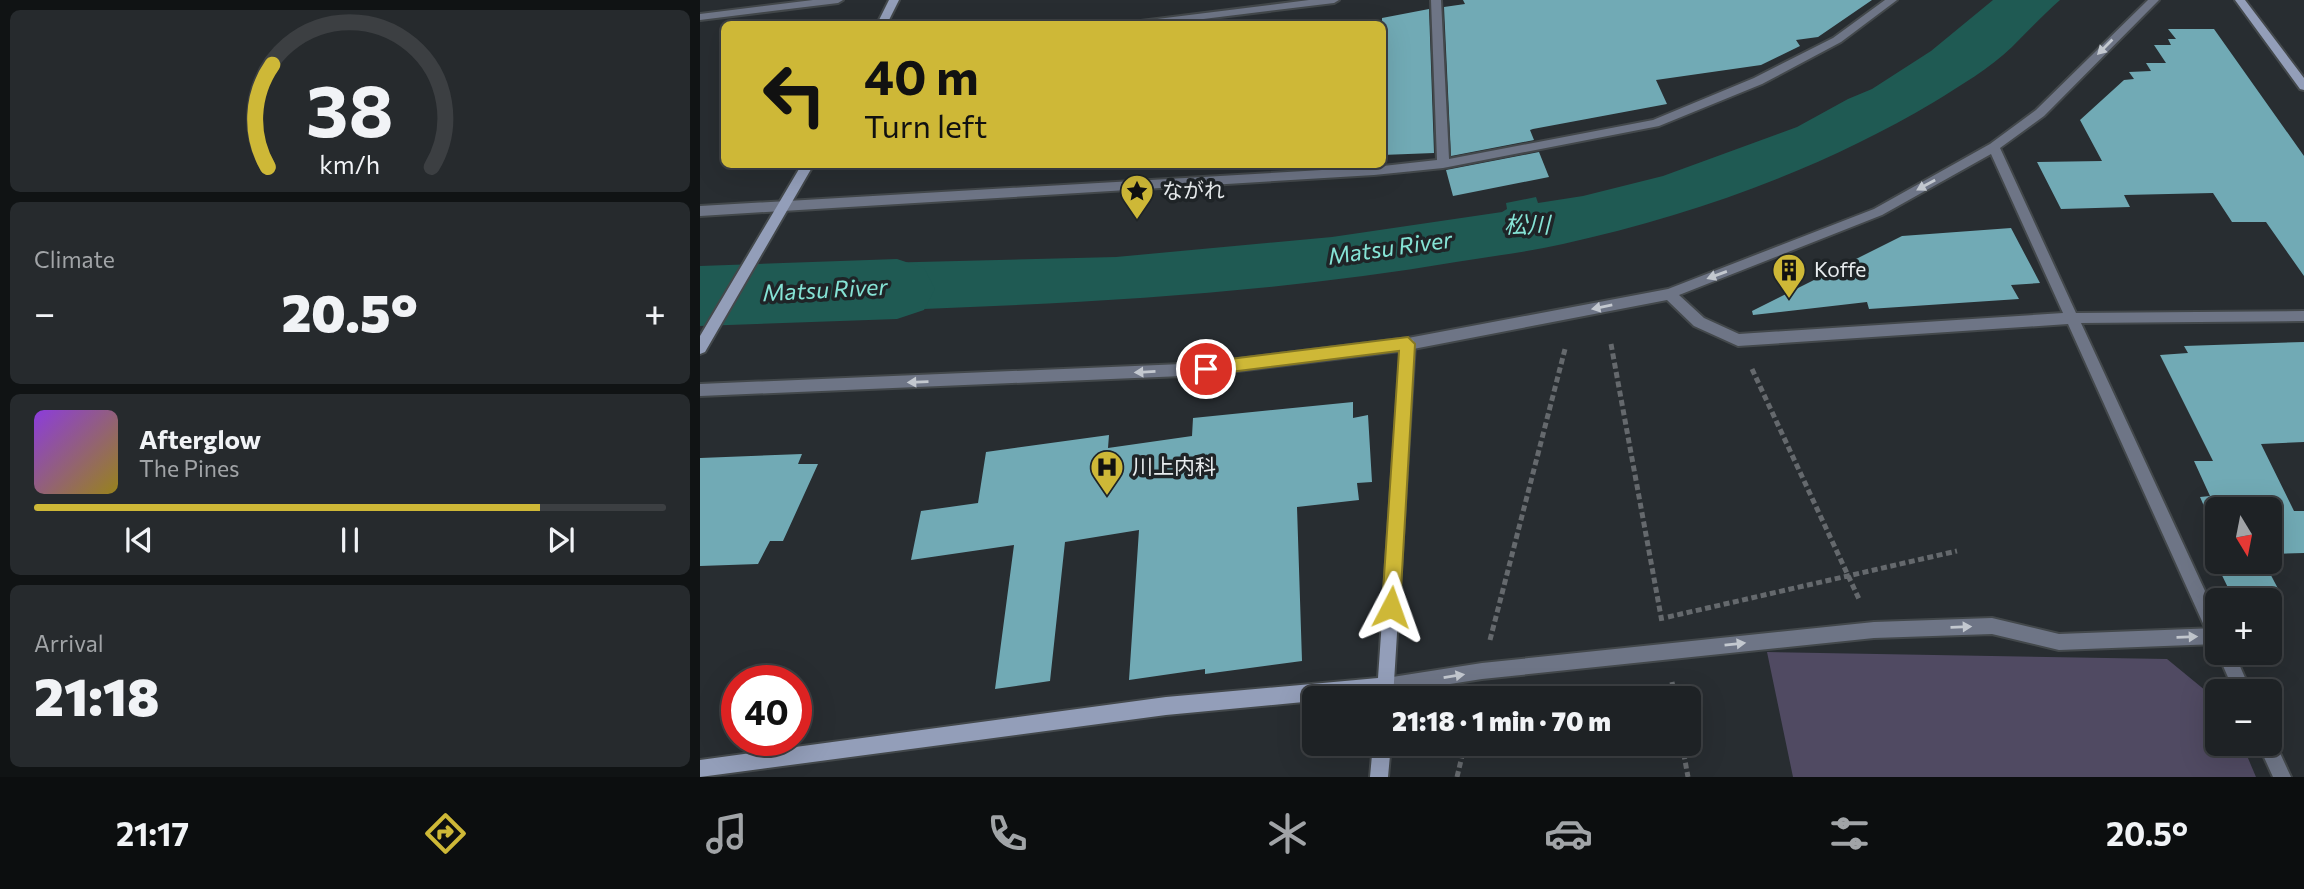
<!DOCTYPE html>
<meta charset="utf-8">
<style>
body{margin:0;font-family:Commissioner,"Noto Sans JP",sans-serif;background:#262a2d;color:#f1f3f6;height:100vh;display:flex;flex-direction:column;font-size:26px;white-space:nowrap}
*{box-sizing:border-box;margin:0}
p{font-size:23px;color:#a1a4a7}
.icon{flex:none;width:38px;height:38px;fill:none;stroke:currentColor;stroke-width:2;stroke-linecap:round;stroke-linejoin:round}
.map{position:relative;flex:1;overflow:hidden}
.side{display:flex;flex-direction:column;gap:10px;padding:10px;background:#101314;width:700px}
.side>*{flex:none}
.banner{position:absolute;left:21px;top:21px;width:665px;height:147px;border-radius:10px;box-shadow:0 7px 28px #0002,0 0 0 2px #3c3f42;background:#ceb837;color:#111;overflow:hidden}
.needle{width:46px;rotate:170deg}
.controls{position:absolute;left:1505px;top:497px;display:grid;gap:14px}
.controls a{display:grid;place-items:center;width:77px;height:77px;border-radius:10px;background:#1e2225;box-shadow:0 7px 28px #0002,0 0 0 2px #3c3f42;font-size:35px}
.speed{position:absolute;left:21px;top:665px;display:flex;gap:14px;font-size:35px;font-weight:700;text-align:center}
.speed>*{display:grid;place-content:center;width:91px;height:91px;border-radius:50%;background:#1e2225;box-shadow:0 7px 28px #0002,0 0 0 2px #3c3f42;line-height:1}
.speed .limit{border:10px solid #d22;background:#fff;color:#111}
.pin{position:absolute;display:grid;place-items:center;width:60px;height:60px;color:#fff;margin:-30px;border:4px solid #fff;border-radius:50%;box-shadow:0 2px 7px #0007}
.me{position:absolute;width:77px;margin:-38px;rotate:4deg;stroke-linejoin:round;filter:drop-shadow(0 0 5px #0008)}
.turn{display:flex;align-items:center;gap:24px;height:147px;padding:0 28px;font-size:32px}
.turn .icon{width:91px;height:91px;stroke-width:2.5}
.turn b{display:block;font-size:49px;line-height:60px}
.big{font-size:52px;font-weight:800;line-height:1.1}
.side .tile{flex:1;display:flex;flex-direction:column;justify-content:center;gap:10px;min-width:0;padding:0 24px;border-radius:10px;background:#262a2d}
.side .dial{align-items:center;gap:0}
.dial svg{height:182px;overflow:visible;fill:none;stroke:#3c3f42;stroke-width:7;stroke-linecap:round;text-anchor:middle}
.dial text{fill:#f1f3f6;stroke:none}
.song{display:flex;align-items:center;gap:21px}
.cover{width:84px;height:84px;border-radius:10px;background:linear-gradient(135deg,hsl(270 70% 55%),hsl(50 70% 35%))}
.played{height:7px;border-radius:4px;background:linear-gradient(90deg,#ceb837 80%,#3c3f42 80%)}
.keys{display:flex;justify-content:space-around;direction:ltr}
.heat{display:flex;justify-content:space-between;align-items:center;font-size:38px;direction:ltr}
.trip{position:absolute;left:602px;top:686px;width:399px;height:70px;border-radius:10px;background:#1e2225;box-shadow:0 7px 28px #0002,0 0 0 2px #3c3f42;font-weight:800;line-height:70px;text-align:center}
.menu{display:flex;height:112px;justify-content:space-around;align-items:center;background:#0c0e0f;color:#a1a4a7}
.menu .icon{width:49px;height:49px}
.menu .on{color:#ceb837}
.menu b{font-size:32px;color:#f1f3f6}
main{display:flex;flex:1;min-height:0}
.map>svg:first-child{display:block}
.green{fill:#504a62}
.water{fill:#1f5a53}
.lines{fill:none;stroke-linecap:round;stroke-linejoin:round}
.river{fill:#1f5a53;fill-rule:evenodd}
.building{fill:#71aab5}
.lane-casing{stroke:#43484b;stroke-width:4}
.street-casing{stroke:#43484b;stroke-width:4}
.secondary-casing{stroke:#43484b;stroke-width:4}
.path{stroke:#65696d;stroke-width:5;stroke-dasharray:6 3.5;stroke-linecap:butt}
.lane{fill:#6e7586;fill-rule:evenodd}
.street{fill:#6e7586;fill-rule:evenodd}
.secondary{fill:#939eb9;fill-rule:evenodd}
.oneway{fill:#c3c8cf}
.route{fill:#ceb837;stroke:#867824;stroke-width:2}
.labels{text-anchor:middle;stroke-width:7;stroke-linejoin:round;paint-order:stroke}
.poi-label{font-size:21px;fill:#e8ecee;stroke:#1f2427;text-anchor:start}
.water-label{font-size:23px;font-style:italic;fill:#86e4d6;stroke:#1f2427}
</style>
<main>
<section class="side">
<div class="tile dial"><svg viewBox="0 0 100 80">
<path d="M14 69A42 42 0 1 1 86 69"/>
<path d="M14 69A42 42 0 0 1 16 24" stroke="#ceb837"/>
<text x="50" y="56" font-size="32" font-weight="700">38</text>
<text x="50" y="72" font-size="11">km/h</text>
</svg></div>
<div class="tile"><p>Climate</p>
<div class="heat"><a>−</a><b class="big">20.5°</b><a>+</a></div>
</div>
<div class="tile">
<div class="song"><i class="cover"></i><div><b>Afterglow</b><p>The Pines</p></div></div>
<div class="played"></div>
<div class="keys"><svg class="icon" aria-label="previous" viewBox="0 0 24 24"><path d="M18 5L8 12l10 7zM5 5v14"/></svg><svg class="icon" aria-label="pause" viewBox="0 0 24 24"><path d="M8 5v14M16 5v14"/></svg><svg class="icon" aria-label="next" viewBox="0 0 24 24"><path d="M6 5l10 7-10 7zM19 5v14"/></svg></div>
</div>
<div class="tile"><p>Arrival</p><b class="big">21:18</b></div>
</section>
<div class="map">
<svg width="1604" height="777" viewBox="0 0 1604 777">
<rect width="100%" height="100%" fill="#282d31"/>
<path class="green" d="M1067,652L1467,659L1517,700V744H1542L1556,777H1093Z"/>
<path class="water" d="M1293,0H1360C1343,15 1328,31 1312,47C1290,68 1260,86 1234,102C1120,170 993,215 863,244C828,252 792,256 756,262C533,300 307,306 82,314L86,305L79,304L91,275L175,268L178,263L416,257L632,237L802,212L807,209L806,203L836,197L838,203L883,196L963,176L1097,127L1148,99L1172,89L1231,51Z"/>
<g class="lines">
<path class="river" d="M197,259L224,268L235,289L224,310L197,319L0,326V266Z"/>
</g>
<path class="building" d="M763,0H1172L1118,37L1096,40L1100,46L1061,65L956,80L967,104L833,129L830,130L834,140L751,156L744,7L765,4Z
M729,9L734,153L682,155V18Z
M1468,29H1514L1604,156V276L1566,222H1532L1513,193L1424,195L1430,207L1361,209L1337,162L1402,161L1380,120L1424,80L1434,79L1429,72L1451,71L1446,63H1466L1454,45H1471L1468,39H1476Z
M839,152L849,177L753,196L746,170Z
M1311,228L1340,283L1311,285L1319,299L1169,309L1167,302L1053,315L1052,311L1202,236Z
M1604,342V442L1561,444L1594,511H1604V553L1570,554V509H1517V536L1500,497L1510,496L1494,461H1513L1460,355L1488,353L1484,346Z
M653,402V418L668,415L672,482L657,483L659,500L597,507L602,661L505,674V669L429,680L439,530L365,542L350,681L295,689L314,545L211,560L221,511L278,503L286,452L409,435L408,448L492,436L493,418Z
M102,454L98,464H118L83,541H70L58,564L0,566V458Z
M1515,561L1564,562L1584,600H1534Z"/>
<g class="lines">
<defs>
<path id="lane" d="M1292,618L1359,634L1517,628V644L1359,650L1292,634L1174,638L782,679L686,694L680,692L678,686L680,680L686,678L782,663L1174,622Z"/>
<path id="street" d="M113,0H143L138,3L0,20V14Z
M609,0H639L634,3L463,24H436L441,21Z
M731,0H741L749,159L953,120L1054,78L1133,38L1185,0H1197L1141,42L1062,84L959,126L743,168L674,175L0,216V206L674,167L737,160Z
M1448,0H1459L1344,116L1300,148L1376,313L1604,311V321L1381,323L1517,617V643L1511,641L1368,324L1038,346L994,326L967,300L708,350L506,375L0,396V384L506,363L708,338L968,289L1174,209L1290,144L1336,110ZM1291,154L1363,313L1039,334L1004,318L979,295L1182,215Z
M1517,652L1534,653L1551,691H1534Z
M1570,736L1573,738L1591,777H1573L1558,744H1570Z"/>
<path id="secondary" d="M189,0H199L187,24H177Z
M1535,0H1545L1604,78V90L1600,89Z
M102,164H114L5,352L0,354V336Z
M708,338L713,340L715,344L693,698H677V695L614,698V701L466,715L0,777V760L466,697L678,678L701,344L703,340Z
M673,744H691L688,777H670Z"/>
</defs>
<use href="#lane" class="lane-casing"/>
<use href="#street" class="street-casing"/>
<use href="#secondary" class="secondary-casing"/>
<path class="path" d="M911,344L962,622
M1052,369L1159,599
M968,617L1257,551
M790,640L865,349
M972,682L975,698
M982,744L988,777
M757,777L765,744"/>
<use href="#lane" class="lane"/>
<use href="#street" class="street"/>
<use href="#secondary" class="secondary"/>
</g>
<defs><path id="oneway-solid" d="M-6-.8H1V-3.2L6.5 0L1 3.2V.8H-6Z" transform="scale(1.75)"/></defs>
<g class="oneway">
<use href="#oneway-solid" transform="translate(1405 47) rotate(135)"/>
<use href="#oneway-solid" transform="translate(1226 185) rotate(151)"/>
<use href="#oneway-solid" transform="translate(1017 275) rotate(160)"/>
<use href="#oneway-solid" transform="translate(902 307) rotate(169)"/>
<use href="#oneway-solid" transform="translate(445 372) rotate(177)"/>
<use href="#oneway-solid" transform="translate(218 382) rotate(178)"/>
<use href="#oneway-solid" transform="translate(1261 627) rotate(-2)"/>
<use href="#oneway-solid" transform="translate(1487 637) rotate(-2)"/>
<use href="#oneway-solid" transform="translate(1035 644) rotate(-6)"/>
<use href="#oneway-solid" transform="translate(754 676) rotate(-9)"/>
</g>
<path class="route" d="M708,337L715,344L700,607L698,613L691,616L685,613L682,607L699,351L506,375L498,369L506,362Z"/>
<defs>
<symbol id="sight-pin" viewBox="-11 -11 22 30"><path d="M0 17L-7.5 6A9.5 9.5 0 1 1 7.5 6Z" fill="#ceb837" stroke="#1f2427"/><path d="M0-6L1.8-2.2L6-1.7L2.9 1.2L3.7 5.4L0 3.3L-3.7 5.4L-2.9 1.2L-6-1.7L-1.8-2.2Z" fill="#111"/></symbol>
<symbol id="building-pin" viewBox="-11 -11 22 30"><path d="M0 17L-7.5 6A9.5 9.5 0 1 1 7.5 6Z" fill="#ceb837" stroke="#1f2427"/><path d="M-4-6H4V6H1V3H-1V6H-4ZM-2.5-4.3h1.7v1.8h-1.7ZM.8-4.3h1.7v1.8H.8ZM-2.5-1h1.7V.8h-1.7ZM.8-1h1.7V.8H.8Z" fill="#111"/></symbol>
<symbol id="hospital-pin" viewBox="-11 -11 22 30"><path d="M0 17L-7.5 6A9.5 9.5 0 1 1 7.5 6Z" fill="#ceb837" stroke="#1f2427"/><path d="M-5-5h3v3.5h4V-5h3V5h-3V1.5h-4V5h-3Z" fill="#111"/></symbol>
</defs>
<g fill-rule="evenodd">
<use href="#sight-pin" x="418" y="172" width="38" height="52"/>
<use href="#building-pin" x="1070" y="251" width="38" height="52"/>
<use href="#hospital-pin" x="388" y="448" width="38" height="52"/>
</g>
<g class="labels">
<g class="poi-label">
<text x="462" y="198">ながれ</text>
<text x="1114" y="277">Koffe</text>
<text x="432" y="474">川上内科</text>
</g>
<g class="water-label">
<text x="827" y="233">松川</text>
<text transform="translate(690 248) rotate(-8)" y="8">Matsu River</text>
<text transform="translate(125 290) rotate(-3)" y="8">Matsu River</text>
</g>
</g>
</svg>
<div class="controls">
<a><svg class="needle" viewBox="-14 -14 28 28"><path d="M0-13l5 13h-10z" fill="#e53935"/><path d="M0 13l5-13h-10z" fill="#a1a4a7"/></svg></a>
<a>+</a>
<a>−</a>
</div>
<div class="speed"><div class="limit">40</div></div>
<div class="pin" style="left:506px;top:369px;background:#d93025"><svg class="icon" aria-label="arrive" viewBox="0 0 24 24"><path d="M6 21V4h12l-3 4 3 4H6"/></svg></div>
<svg class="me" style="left:691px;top:607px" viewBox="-20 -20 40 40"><path d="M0-17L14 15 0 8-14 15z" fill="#ceb837" stroke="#fff" stroke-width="4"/></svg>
<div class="trip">21:18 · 1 min · 70 m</div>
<div class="banner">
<div class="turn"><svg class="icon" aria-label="left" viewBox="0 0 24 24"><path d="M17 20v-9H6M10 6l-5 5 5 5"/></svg><div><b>40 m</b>Turn left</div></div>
</div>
</div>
</main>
<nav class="menu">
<b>21:17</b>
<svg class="icon on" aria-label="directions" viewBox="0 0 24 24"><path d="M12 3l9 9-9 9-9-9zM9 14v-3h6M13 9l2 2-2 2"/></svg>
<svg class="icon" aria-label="music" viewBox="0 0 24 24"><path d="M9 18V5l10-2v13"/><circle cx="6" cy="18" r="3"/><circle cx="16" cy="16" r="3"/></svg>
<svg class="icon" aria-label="phone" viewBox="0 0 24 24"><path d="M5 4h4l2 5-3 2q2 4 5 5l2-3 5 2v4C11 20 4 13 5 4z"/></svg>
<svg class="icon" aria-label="climate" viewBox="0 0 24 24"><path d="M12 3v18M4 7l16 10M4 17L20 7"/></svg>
<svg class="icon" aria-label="car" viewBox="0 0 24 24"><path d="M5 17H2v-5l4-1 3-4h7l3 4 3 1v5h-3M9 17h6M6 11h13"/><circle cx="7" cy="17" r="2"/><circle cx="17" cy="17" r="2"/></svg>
<svg class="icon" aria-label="filters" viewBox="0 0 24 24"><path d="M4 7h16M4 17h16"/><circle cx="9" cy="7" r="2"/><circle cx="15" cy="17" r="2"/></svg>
<b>20.5°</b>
</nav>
